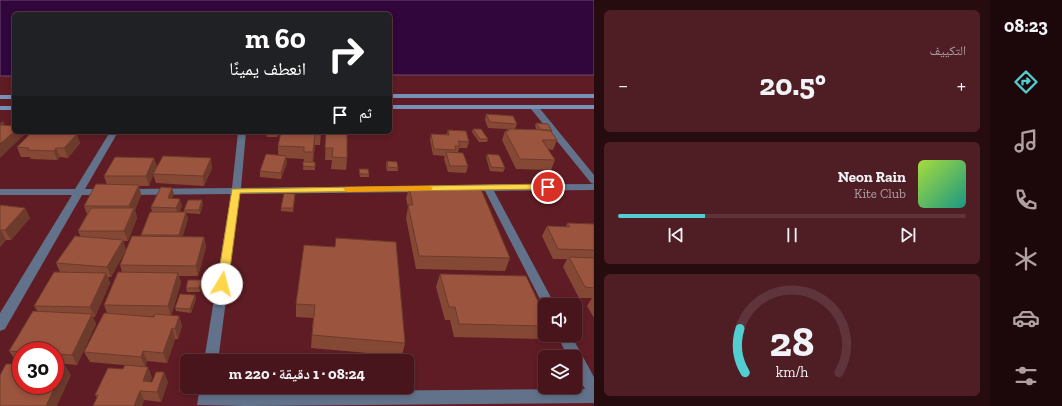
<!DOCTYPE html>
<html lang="ar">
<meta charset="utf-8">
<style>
body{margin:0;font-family:"Zilla Slab","Noto Naskh Arabic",serif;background:#4e1e24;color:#f1f3f6;direction:rtl;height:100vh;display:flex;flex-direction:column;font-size:15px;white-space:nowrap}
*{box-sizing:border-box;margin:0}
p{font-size:13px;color:#b09fa3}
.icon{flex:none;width:22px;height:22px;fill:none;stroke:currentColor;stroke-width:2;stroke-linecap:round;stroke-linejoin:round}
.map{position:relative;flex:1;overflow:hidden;direction:ltr}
.details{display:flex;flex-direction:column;gap:10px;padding:10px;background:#270c0f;width:396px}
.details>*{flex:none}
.banner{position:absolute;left:12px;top:12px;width:380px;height:122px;border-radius:6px;box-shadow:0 2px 6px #0003,0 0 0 1px #5f343a;direction:rtl;background:#202124;color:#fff;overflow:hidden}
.buttons{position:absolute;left:538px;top:298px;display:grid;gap:8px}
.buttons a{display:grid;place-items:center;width:44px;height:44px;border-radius:6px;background:#47151b;box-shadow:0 2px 6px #0003,0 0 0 1px #5f343a;font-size:20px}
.speed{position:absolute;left:12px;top:342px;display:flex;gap:8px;font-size:20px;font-weight:700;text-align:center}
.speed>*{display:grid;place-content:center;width:52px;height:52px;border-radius:50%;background:#47151b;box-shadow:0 2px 6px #0003,0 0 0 1px #5f343a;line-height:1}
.speed .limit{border:6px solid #d22;background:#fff;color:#111}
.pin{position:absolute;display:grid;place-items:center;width:34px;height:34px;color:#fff;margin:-17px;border:2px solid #fff;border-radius:50%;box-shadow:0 1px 4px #0007}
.me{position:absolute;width:44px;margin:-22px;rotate:8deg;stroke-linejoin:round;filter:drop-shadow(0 0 3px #0008)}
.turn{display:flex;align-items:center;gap:14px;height:84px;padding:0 20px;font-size:18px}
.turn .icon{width:52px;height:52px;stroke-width:2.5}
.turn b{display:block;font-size:28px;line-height:34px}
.then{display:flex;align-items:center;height:38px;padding:0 20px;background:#0003;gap:8px;font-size:15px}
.big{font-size:30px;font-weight:800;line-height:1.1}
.details .card{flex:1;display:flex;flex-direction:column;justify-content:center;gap:6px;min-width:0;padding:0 14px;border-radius:6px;background:#4e1e24}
.details .dial{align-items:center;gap:0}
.dial svg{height:104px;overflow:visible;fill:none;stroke:#5f343a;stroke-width:7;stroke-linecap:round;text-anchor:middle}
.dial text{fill:#f1f3f6;stroke:none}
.song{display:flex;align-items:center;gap:12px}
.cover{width:48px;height:48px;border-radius:6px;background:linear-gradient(135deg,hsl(80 70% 55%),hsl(170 70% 35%))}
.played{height:4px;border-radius:2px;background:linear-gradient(90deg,#52cdd0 25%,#5f343a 25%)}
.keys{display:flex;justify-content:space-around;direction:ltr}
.heat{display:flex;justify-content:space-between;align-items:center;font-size:22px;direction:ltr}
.trip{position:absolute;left:180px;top:354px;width:234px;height:40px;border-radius:6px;background:#47151b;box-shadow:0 2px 6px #0003,0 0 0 1px #5f343a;font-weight:800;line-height:40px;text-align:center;direction:rtl}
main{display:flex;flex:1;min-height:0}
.tab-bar{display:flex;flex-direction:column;width:72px;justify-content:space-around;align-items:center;background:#1c080b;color:#b09fa3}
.tab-bar .icon{width:28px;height:28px}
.tab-bar .selected{color:#52cdd0}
.tab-bar b{font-size:18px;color:#f1f3f6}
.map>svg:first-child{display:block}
.water{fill:#30063c;stroke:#6e4b71}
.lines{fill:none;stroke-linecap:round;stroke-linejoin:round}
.street{fill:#61728a;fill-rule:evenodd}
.secondary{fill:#7792b9;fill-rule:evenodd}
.wall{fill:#854835;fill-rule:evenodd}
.shaded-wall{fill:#6c3b2b}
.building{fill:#9b543e;stroke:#6c3b2b}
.route{fill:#ffd54a;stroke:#a68a30}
.slow{fill:#f59e0b}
</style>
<main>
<nav class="tab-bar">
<b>08:23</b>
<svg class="icon selected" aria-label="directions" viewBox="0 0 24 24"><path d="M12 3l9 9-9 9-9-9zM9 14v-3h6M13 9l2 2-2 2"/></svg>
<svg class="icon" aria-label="music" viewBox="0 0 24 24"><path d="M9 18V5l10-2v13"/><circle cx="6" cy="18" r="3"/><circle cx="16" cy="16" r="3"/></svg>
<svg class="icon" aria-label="phone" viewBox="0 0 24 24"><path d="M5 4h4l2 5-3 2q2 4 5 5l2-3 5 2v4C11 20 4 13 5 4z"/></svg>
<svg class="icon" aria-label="climate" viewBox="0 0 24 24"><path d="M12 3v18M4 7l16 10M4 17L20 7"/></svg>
<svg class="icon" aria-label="car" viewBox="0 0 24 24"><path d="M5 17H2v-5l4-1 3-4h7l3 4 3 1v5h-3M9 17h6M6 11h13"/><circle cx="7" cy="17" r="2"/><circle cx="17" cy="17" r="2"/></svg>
<svg class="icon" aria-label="filters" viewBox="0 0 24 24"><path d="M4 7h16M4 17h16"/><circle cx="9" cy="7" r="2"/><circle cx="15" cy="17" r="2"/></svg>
</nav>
<section class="details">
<div class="card"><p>التكييف</p>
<div class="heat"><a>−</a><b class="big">20.5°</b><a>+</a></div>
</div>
<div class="card">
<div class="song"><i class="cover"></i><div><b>Neon Rain</b><p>Kite Club</p></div></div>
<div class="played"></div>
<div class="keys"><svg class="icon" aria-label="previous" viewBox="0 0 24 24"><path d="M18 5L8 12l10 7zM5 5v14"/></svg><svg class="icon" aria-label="pause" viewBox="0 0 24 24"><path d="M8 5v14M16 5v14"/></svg><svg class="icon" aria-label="next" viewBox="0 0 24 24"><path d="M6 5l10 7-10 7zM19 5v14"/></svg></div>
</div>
<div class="card dial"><svg viewBox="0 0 100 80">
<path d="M14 69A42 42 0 1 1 86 69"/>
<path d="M14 69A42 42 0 0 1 10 35" stroke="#52cdd0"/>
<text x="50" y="56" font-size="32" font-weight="700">28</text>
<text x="50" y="72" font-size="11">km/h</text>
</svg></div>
</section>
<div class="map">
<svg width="594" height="406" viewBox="0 0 594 406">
<rect width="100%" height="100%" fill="#5f1c24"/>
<path class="water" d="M0,0H594V75H390V14H14V76H0Z"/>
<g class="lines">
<path class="street" d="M531,105H537L594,175V184L591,183L531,109Z
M110,132H118L85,189H104L109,192L104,195H82L5,329L0,331V313L72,195H0V189H75Z
M238,132H246L241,188L422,186L427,189L422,192L240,194L218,361H204L231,194L128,195L123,192L128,189L232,188Z
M594,184V190L494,191L555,305H545V309L485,191H446L441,188L446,185Z
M557,335H571L594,377V403L244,406L197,405L200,387H214V392L585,389L575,370V357H568Z"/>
<path class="secondary" d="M390,94H594V98H390Z
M0,95H14V99H0Z
M390,105H594V109H390Z
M0,106H14V110H0Z"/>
</g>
<path class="wall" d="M486,114L517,124L515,129L537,130L535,126L536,123L552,131V133L557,140L553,150L548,149L555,160L551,170L516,169L502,140L505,131H507V129L488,128L485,120Z
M473,129L488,139L487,142H479L472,132Z
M448,130L469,142L467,148H459L458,152H455V153L468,166L466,173L448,172L444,159L445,156L433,155L430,140L431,134H447Z
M28,132H67L68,133L80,143L68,158L60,157L57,160L31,159L30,157H21L17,147L29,135Z
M266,132H347V158L346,170L331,169L332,160H325L326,134L321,133L320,145H315L313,162H315V170H303L304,159L286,158L287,163L281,179L260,177V171L278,156V146L281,132L277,137H267Z
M487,154L505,168L503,172L490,171L486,157Z
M154,158L157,167L212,168L204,186L156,183L153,174L149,186H139L141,195L135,210L137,218L128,241H123L126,250L111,277H108L110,283L95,317H93L96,324L77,365L55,363V351H21V361H16L9,351L38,312L34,306L60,272L56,263L81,237L78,231L87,214L84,206L107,185L104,176Z
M387,161L398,168V171H387L386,165Z
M359,169L369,174V177H360L359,172Z
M409,187L510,258L505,271L416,269L406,218L408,207L406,199Z
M174,194L172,198L182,206L179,212H184V210L202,200L203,204L200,214L186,213L188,219L182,237H204L206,247L198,276H179L181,283L171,315L179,316L182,326L178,339H175L167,363L147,361L145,367L90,362L84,352L107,313L104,305L122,272L120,265L141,236V235L152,212L151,207ZM141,316H155L154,317Z
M295,197L293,212L281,211V208Z
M0,205L25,208L30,218L11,240H6L0,247Z
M567,223L594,224V318L587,306L592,298H579L563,267L567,259H553L542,236L547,226L566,227Z
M304,245L405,343L402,356L311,348L313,318L296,317V304Z
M440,274L545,316V334L542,339L454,337L450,320H445L436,287Z
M202,280V284L200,292H187L186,288Z
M195,295L196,299L191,313L176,311L175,308Z
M152,377L150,382H168L161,402L144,400L142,406H93L97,398L95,395Z"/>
<path class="shaded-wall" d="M3,121L7,130L0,129V123Z
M14,132H23L24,135L0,158V144Z
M276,132H281L277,137Z
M315,133V145L312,164L313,152Z
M77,134L80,143L68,158L64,148Z
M56,148L60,157L57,160L54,151Z
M286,156L287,163L281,179V173Z
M154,158L157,167L149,186L146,176Z
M211,158L212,168L204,186L203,176Z
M139,185L141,195L135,210L137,218L128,241L124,231L132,215L129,206Z
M172,188L174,194L169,205L168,198Z
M295,194V197L293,212V208Z
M180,199L182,206L178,215L176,208Z
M202,200L203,204L200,214L199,210Z
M25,208L30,218L11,240L5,230Z
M186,212L188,219L181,242L179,235Z
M0,230H1L6,240L0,247Z
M204,237L206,247L198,276L196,266Z
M123,240L126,250L111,277L107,267Z
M106,273L110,283L95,317L90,307Z
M178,273L181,283L171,317L168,306Z
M202,280V284L200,292L199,288Z
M195,295L196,299L191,313L190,309Z
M92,314L96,324L77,365L72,355Z
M179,316L182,326L178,339L175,329Z
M172,328L175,339L167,363L163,353Z
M143,351L147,361L145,367L141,357Z
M65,365L71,375L57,406H46Z
M148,367L152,377L147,391L143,381Z
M164,372L168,382L161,402L157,392Z
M140,391L144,400L142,406H134Z"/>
<path class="building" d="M486,114L513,116L517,124L490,122Z
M536,123L548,124L552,131L541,130Z
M0,125L14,126V132L0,144Z
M473,129H481L488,139H480Z
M507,129L550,130L557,140H542L555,160L520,159L505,131H509Z
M448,130L466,131L469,142L458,141L460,146H455L456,150L434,149L431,134L449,135Z
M32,132H42L41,133H48L49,132H63L62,133L77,134L64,148H56L54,151L27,150L29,148L17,147Z
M281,132H320V134L315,133L313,152H304V147L278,146Z
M326,132H347V158L332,157L333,148H325Z
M446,152L463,153L468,166H450Z
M266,154L286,156L281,173L260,171Z
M487,154L499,155L505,168L491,167Z
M163,156L211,158L203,176L153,174Z
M115,157L154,158L146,176H104Z
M387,161L397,162L398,168L388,167Z
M303,162H315V167L303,166Z
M359,169H368L369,174H360Z
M96,184L139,185L129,206H84Z
M161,187L172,188L168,198L180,199L176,208L151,207Z
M409,187L481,189L510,258L419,256L408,205H413Z
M284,193L295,194L293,208H281Z
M188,200H202L199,210H184Z
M0,205L25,208L5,230H0Z
M91,208H134L124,231H78Z
M150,212H186L179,235H141Z
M567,223L594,224V250L558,249L547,226L570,227Z
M75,236L123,240L107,267L56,263Z
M132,236L204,237L196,266L120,265Z
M336,238L396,242L405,343L312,335L315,305L296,304L304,245L335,247Z
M569,257L594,258V288L585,287Z
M54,272L106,273L90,307L34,306Z
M118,272L178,273L168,306L104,305Z
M440,274L526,276L545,316V326L459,324L455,307H449Z
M188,280H202L199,288H186Z
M180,294L195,295L190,309L175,308Z
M33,311L92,314L72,355L55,354V351H21V352L9,351Z
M104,313L154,317L155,314L179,316L175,329L172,328L163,353L143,351L141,357L84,352Z
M6,364H21V385H55V365H65L46,406H0V375Z
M125,365L148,367L143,381L152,382L156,372H164L157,392L140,391L134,406H93L98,395H95L108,368L123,369Z"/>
<path class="route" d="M548,184L553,187L551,189L240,193L228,284L226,287L222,288L218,287L217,284L232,189Z"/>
<path class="slow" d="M428,186L431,187L433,188L431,190L347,192L343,189L347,187Z"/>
</svg>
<div class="buttons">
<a><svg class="icon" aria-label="sound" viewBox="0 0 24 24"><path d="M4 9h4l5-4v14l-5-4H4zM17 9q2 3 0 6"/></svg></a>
<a><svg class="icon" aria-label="layers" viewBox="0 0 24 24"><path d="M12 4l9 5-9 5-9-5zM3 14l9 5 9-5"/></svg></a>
</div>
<div class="speed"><div class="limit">30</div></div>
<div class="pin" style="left:548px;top:187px;background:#d93025"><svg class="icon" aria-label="arrive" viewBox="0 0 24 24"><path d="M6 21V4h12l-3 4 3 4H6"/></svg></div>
<svg class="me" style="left:222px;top:284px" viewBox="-20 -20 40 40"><circle r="19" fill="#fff"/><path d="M0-13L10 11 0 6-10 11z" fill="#ffd54a"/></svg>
<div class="trip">08:24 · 1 دقيقة · 220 m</div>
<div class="banner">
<div class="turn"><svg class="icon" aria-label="right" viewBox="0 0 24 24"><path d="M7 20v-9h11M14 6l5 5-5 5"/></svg><div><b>60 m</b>انعطف يمينًا</div></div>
<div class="then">ثم<svg class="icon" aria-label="arrive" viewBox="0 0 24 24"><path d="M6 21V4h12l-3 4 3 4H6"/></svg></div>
</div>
</div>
</main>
